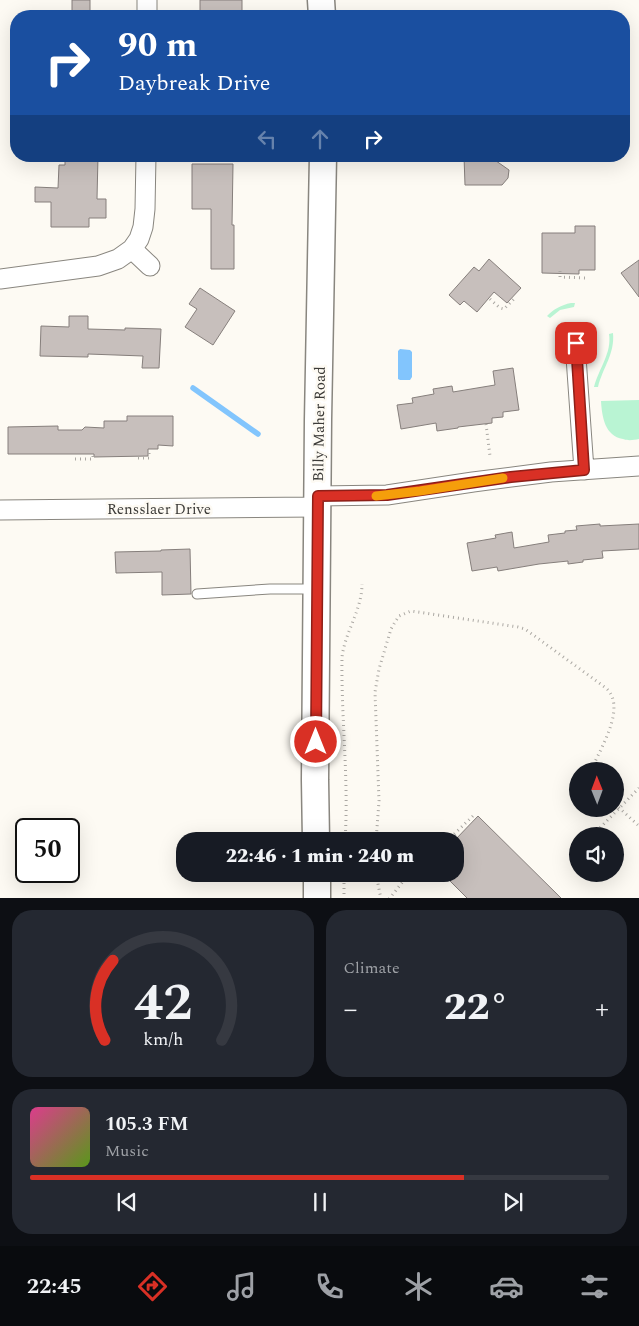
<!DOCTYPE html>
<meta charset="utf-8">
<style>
body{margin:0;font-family:Spectral,serif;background:#242831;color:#f1f3f6;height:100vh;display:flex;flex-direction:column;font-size:19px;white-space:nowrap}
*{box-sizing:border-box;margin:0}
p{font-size:16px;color:#9ea1a6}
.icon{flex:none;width:28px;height:28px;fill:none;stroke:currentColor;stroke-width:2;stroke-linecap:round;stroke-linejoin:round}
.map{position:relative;height:898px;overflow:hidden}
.drawer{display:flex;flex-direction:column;gap:12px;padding:12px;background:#0d0f14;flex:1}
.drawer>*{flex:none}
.guide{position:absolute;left:10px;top:10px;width:620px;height:152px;border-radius:20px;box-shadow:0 5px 20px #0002;background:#1a4fa0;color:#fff;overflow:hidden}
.needle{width:32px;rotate:359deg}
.buttons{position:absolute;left:569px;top:762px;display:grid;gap:10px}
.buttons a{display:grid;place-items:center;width:55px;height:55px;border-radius:50%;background:#171b24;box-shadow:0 5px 20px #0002;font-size:25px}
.speed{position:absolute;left:15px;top:818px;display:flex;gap:10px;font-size:25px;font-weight:700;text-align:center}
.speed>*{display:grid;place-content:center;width:65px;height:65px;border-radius:50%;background:#171b24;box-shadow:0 5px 20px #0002;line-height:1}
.speed .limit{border:2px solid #111;border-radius:8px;background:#fff;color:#111}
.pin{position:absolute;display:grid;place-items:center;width:42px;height:42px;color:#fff;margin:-21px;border-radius:10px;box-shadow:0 2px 8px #0006}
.me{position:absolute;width:55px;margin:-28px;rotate:0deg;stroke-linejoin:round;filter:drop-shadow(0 0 4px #0008)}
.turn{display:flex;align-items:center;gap:18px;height:105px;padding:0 25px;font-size:22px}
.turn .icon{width:65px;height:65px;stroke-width:2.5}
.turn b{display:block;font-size:35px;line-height:42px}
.lanes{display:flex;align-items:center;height:48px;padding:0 25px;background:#0003;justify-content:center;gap:25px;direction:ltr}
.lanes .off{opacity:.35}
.big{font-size:38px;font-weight:800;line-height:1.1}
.drawer .widget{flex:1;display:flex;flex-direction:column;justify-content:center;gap:8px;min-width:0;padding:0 18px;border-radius:20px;background:#242831}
.drawer .dial{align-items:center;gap:0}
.dial svg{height:130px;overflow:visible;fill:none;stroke:#363941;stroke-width:7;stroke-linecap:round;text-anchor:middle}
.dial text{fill:#f1f3f6;stroke:none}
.song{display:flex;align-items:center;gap:15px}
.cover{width:60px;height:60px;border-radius:8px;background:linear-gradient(135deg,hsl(330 70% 55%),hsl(90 70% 35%))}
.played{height:5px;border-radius:2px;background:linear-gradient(90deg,#d93025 75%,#363941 75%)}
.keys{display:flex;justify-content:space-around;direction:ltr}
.heat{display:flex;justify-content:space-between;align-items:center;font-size:28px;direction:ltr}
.drawer .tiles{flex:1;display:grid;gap:12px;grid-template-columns:1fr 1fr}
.widget:last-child{grid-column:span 2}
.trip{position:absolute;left:176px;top:832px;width:288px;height:50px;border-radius:20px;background:#171b24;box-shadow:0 5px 20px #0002;font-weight:800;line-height:50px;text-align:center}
.menu{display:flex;height:80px;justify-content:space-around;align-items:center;background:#090b0e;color:#9ea1a6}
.menu .icon{width:35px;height:35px}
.menu .current{color:#d93025}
.menu b{font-size:22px;color:#f1f3f6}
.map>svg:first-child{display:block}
.green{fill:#b9f4d3}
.water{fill:#82c5fd}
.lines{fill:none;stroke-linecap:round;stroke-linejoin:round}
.stream{stroke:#82c5fd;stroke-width:5.5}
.building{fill:#c7bfbc;stroke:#867f7c}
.lane-casing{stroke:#89867f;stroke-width:11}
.street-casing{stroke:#89867f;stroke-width:21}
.secondary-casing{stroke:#89867f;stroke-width:29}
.path{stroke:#aba8a3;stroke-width:3;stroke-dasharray:1 4;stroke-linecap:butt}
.lane{stroke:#fff;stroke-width:9}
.street{stroke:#fff;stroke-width:19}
.secondary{stroke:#fff;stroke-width:26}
.route-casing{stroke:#8d1f18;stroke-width:12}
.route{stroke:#d93025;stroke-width:9}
.slow{stroke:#f59e0b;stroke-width:9}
.labels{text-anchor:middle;stroke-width:5;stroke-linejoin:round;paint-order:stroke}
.street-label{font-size:15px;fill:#3c3b38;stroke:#fdfaf3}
</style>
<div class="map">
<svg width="639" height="899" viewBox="0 0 639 899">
<rect width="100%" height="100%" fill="#fdfaf3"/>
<path class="green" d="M571,303H575L574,307L560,310L550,318L547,316C554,309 561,305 571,303Z
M613,333C615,354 603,367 598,387H594C599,368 612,353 609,334Z
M639,400V439C634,440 628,441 623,439C605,436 602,417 601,401Z"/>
<path class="water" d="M400,349L410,350L412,352V377L410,380H400L398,379V351Z"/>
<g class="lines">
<path class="stream" d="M193,388L258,434"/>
</g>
<path class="building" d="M72,0H90V16H72Z
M200,0H242V16H200Z
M65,156H98L97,199H106V218H89V227H51V202H35V187L58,188L59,165H65Z
M464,156H489L509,170L508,178L502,185H465Z
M192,164H233L232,225H234V269H211V209H192Z
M575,226H595V270H579V274L542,273V233H575Z
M489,259L521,288L507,303L494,292L477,312L464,301L460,305L449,295L474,267L479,271Z
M639,260V297L621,273Z
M200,288L235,311L213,345L185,327L197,309L189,304Z
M69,316H88V329L125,330V328L161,329L159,368H142L143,356L88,354V357L40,356L41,326L69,327Z
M513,368L519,410L503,412V417L492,418V423L458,427V428L437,431L436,423L401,429L397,405L413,403L412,398L434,394L433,389L452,386L453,392L495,385L493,371Z
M127,416H173V446L158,445V449H148V456L94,457V454H8V427L58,426V430H82L85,427L104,428V421H127Z
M600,524V526L639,524V549L602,551L603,558L583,560V562L568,564V561L539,564L498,571L497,567L472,571L467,543L496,538L495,535L512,532L514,548L549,542L548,535L565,533V531L577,530L576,526Z
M190,549L191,594L162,595V572L116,573L115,552L161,551V550Z
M478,816L562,899H468L443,874H455V840Z"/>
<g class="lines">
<defs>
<path id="lane" d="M197,594L270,589H314"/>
<path id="street" d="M147,16V0
M132,249L150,266
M0,279L98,266L118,259L132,249L139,239L143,227L145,209L146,156
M575,343L584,470
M318,496L387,495L473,482L551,472L639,466
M0,510L318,507"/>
<path id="secondary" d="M321,0L322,16
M316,841L315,780L318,420L323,156
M317,874V899"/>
</defs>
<use href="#lane" class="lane-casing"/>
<use href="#street" class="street-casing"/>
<use href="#secondary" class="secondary-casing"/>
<path class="path" d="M560,271V277L585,278
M490,299L500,308L504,309L516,297
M486,424L490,456
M138,458H149V450
M75,459H93V454
M615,804L639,826
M593,835L639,788
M345,841C349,780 341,718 342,657C345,632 362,610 362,584
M376,841L379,801L375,692L379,669L391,629L395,622L399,616L411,611L518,627L525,629L606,688C626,706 603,744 594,764L593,771
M447,841L475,814
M376,874L381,899
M344,899V874
M389,899L409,874"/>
<use href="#lane" class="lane"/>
<use href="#street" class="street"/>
<use href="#secondary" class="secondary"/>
</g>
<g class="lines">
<defs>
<path id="route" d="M316,742L318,496L387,495L511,477L584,470L576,343"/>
</defs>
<use href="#route" class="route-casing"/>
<use href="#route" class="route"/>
<path class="slow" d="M376,496L420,491L503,478"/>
</g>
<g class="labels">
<g class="street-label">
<text transform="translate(319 424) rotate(-89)" y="5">Billy Maher Road</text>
<text x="159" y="514">Rensslaer Drive</text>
</g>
</g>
</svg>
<div class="buttons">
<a><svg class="needle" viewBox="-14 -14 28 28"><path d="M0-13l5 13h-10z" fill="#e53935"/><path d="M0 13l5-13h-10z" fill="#9ea1a6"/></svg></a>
<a><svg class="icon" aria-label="sound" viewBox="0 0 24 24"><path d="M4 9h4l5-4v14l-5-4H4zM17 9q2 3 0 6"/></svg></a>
</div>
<div class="speed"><div class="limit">50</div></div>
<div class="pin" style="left:576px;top:343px;background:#d93025"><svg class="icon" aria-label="arrive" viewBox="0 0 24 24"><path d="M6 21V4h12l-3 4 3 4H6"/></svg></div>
<svg class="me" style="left:316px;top:742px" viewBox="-20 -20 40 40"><circle r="17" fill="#d93025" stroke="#fff" stroke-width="3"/><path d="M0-11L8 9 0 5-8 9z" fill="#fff"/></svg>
<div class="trip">22:46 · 1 min · 240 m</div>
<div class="guide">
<div class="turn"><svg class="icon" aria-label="right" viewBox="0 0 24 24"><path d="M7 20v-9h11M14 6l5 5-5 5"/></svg><div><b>90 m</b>Daybreak Drive</div></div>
<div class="lanes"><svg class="icon off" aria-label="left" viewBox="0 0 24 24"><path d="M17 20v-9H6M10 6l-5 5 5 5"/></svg><svg class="icon off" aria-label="ahead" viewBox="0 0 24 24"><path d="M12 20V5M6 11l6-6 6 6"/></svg><svg class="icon" aria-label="right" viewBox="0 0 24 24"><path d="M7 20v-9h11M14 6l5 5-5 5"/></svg></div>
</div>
</div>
<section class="drawer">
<div class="tiles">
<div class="widget dial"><svg viewBox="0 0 100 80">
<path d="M14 69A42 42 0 1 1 86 69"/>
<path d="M14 69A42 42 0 0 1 19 20" stroke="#d93025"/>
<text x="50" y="56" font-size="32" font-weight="700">42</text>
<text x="50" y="72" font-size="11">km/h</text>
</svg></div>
<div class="widget"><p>Climate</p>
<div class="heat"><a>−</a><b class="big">22°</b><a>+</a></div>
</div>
<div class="widget">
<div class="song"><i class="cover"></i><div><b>105.3 FM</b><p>Music</p></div></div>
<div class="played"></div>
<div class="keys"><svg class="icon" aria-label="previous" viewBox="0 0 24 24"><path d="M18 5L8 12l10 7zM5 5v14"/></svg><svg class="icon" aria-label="pause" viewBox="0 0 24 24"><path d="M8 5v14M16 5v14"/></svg><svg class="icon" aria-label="next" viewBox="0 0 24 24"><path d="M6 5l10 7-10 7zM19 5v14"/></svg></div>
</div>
</div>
</section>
<nav class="menu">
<b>22:45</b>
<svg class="icon current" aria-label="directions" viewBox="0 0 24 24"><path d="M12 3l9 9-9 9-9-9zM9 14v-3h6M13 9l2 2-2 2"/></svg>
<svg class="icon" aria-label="music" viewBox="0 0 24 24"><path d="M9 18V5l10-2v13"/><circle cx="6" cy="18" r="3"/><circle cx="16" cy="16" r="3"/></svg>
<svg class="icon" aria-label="phone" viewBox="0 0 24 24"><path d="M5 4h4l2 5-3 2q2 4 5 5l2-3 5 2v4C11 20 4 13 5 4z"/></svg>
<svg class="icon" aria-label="climate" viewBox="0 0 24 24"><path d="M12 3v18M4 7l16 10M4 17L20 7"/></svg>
<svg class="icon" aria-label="car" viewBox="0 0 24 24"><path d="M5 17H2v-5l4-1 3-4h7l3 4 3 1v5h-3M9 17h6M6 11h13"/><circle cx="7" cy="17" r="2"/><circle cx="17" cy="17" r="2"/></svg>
<svg class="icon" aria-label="filters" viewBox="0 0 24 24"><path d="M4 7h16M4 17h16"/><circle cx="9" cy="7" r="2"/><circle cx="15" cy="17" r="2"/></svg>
</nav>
